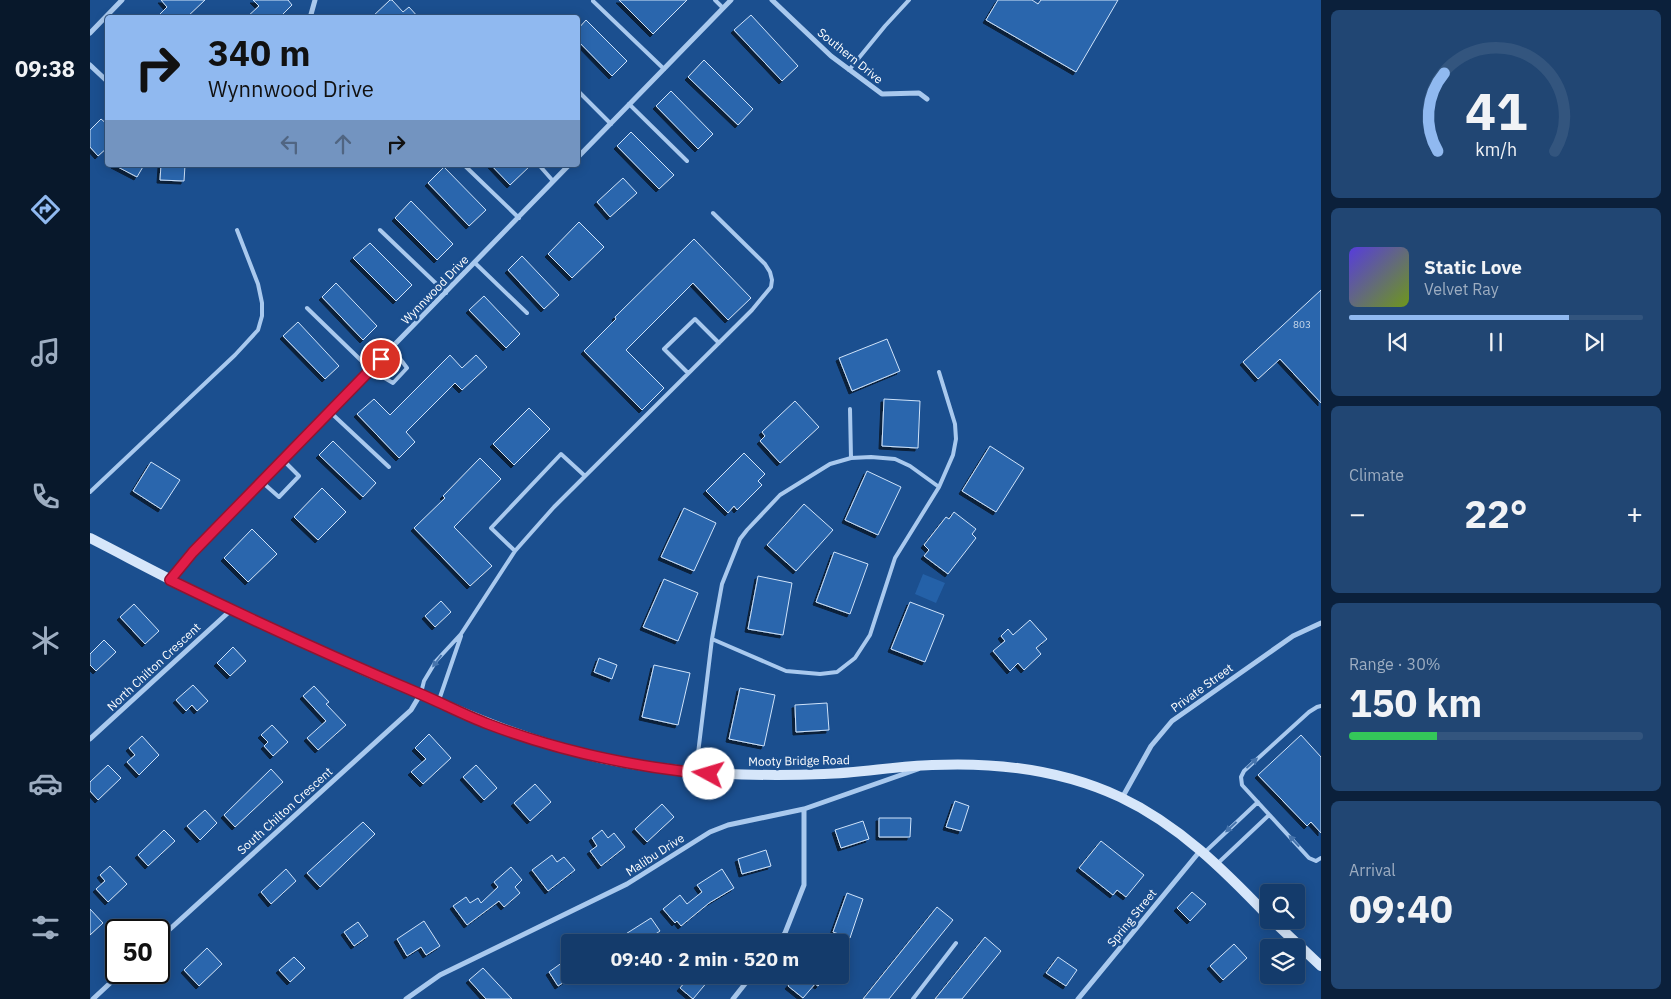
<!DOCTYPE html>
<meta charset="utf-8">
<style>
body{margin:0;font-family:"IBM Plex Sans",sans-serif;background:#214673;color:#f1f3f6;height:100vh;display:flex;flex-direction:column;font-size:19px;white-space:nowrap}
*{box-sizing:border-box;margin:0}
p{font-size:16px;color:#9dadc1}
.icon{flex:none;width:28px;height:28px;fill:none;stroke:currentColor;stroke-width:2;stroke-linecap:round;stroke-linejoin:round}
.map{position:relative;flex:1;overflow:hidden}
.drawer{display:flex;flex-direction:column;gap:10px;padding:10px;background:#0b203b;width:350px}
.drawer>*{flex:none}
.guide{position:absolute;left:15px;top:15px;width:475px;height:152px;border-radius:5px;box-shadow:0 2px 12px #0003,0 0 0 1px #33557e;background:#90b9f0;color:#111;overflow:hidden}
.tools{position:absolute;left:1170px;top:884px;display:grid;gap:10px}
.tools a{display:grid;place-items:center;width:45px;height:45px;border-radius:5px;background:#143b6b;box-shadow:0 2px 12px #0003,0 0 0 1px #33557e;font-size:25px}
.speed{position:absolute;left:15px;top:919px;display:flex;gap:10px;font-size:25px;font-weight:700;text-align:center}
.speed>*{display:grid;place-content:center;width:65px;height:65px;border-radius:50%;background:#143b6b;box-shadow:0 2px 12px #0003,0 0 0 1px #33557e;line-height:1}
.speed .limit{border:2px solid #111;border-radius:8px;background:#fff;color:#111}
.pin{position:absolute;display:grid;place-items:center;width:42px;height:42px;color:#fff;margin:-21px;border:2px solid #fff;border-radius:50%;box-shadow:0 1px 5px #0007}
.me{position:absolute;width:55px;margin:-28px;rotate:276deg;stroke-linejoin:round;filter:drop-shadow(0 0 4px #0008)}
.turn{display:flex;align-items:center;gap:18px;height:105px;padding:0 20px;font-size:22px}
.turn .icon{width:65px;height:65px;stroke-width:2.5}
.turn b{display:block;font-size:35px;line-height:42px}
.lanes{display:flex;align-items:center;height:48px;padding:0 20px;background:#0003;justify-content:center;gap:25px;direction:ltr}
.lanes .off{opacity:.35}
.big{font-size:38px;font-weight:700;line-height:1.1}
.drawer .tile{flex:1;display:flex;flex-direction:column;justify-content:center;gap:8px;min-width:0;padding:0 18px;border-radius:8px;background:#214673}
.drawer .dial{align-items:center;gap:0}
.dial svg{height:130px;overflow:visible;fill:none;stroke:#33557e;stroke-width:7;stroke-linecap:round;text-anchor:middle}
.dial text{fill:#f1f3f6;stroke:none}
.song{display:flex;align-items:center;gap:15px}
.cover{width:60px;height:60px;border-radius:8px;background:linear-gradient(135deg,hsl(250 70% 55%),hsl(80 70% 35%))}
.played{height:5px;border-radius:2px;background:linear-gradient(90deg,#90b9f0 75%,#33557e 75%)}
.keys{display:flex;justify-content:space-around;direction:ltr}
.heat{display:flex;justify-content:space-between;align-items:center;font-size:28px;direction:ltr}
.charge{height:8px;border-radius:4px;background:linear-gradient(90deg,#34c759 30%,#33557e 0)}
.trip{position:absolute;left:471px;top:934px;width:288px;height:50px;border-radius:5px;background:#143b6b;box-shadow:0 2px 12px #0003,0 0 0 1px #33557e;font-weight:700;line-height:50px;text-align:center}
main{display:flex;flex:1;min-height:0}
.tab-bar{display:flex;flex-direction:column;width:90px;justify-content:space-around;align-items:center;background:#08182b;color:#9dadc1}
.tab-bar .icon{width:35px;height:35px}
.tab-bar .on{color:#90b9f0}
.tab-bar b{font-size:22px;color:#f1f3f6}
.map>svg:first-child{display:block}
.green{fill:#2461a8}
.building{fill:#2a66ad;stroke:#cfe3fa;filter:url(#shadow)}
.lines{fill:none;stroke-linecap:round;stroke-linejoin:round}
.service{stroke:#a9c9ee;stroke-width:4}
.minor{stroke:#a9c9ee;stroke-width:5}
.secondary{stroke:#d6e6fa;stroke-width:10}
.oneway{fill:#4674ac}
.route-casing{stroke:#92132f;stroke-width:12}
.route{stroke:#e11d48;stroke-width:9}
.labels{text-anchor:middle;stroke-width:5;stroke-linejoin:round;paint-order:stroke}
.number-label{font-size:10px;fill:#cad9ea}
.street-label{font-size:12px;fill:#fff;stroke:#1b4f8f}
</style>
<main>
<nav class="tab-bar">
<b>09:38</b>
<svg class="icon on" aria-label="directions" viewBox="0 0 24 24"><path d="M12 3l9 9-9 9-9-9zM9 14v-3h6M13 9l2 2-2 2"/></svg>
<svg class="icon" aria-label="music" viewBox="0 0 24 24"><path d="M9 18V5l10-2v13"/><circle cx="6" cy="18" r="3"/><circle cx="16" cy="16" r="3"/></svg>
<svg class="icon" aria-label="phone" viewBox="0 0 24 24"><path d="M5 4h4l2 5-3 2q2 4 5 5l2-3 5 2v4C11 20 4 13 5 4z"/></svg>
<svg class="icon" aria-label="climate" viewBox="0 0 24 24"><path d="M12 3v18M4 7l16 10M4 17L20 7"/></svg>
<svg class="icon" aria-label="car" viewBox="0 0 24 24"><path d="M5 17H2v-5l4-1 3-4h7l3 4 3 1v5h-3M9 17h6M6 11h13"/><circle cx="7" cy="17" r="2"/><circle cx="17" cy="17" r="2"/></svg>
<svg class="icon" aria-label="filters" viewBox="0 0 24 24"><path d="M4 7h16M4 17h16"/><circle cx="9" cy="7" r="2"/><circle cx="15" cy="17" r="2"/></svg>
</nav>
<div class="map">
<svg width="1231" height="999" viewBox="0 0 1231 999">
<defs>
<filter id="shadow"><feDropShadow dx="-3" dy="3" stdDeviation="0" flood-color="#0009"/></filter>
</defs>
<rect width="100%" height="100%" fill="#1b4f8f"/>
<path class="green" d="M833,574L855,583L846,603L825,594Z"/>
<path class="building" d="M71,0H115L96,18H66L77,7Z
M163,0H198L202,5L189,18H156L169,6Z
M300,0H302L313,12L319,7L329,18H281Z
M529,0H597L563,34Z
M908,0H942L948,4L951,0H1028L986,72L896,20Z
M661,15L708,66L692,81L644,30Z
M496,20L537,61L522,76L488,41V29Z
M614,60L663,109L648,125L598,77Z
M581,91L623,134L608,149L566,106Z
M11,119L18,125V147L8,156L0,147V130Z
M541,132L584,175L569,189L527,146Z
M24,165H54L47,177Z
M71,165H95L94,181L70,180Z
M401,165H441L420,185Z
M354,167L396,210L379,226L338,183Z
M533,178L547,193L520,217L507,202Z
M321,201L363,244L347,260L305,218Z
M489,222L514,247L482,278L458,254Z
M604,239L661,298L638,320L603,283L536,350L574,388L552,410L494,351L526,319L525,317Z
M280,243L322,285L306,301L263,258Z
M432,256L469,295L454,309L418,270Z
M246,283L287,326L273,340L232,297Z
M1231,290V403L1190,359L1168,379L1153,362Z
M394,296L430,334L416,348L379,310Z
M208,322L249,366L235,379L193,336Z
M797,339L810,371L762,391L749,358Z
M360,355L372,368L386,355L397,367L372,390L365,383L316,432L325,442L309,458L267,414L284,399L300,415Z
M794,399L830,401L828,448L792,446Z
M705,401L729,427L690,463L670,441L675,436L672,432Z
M439,408L460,429L424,465L403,444Z
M243,441L286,483L273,497L229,455Z
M900,446L934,468L906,512L872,491Z
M654,453L675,474L668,481L672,485L647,510L644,506L638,513L616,491Z
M390,458L411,479L364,527L402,566L380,586L324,528L355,498L353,496Z
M61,462L90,480L71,509L43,491Z
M777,471L811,487L788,535L755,520Z
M232,488L256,512L228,540L204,517Z
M714,504L743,530L706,571L677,545Z
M594,508L626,523L604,571L571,557Z
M864,512L886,529L882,534L886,538L858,574L834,556L839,550L834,545L856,517L859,519Z
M162,529L187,554L158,582L134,558Z
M744,552L778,564L760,614L726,602Z
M668,576L702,583L693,635L658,629Z
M574,579L608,593L588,641L553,627Z
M351,601L361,612L345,627L335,616Z
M820,602L854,615L835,662L801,649Z
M44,604L69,631L55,644L30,617Z
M940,620L957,639L946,648L951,654L934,670L928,663L920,671L903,651L915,641L911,636L918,629L923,635Z
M14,640L26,652L6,671L0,665V654Z
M143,647L156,661L140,676L127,663Z
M509,658L527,665L522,679L504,672Z
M564,665L600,673L588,725L552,717Z
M103,685L118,701L107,711L102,705L96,711L86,700Z
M224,686L239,702L236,704L256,725L228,750L217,738L236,721L213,696Z
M650,688L685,695L674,746L639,739Z
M737,703L739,730L706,732L705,705Z
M182,725L198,742L183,756L174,746L178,742L171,735Z
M339,734L361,758L333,784L321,772L336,759L325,748Z
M1211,735L1231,757V833L1221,822L1217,826L1168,775Z
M52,736L69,755L49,775L37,762L45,755L39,748Z
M18,765L31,778L8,800L0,791V782Z
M386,765L407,788L394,800L373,777Z
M181,769L193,782L145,827L134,815Z
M445,784L461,802L440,821L424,803Z
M865,801L879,806L871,831L856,827Z
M572,804L584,817L557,842L545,829Z
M115,810L127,823L110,840L97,826Z
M789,818H821L820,837H789Z
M773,821L779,839L751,848L745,830Z
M273,822L285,834L230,887L217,873Z
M74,830L85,841L58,866L48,855Z
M512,830L518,838L524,833L535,847L511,866L500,851L507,846L502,838Z
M1011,841L1054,875L1036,897L1027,890L1023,895L989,868Z
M676,850L681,866L652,874L648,859Z
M462,855L467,862L474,857L485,870L458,891L442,870Z
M20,866L37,884L18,902L6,889L15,881L10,875Z
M421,867L432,880L425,887L430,893L414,907L409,901L377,925L363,906L376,897L380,903L388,898L391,903L408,887L404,882Z
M196,869L206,881L181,904L171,892Z
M632,869L644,888L619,903L591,926L587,921L585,923L573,909L590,895L597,904L612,892L607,885Z
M1102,892L1116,904L1100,921L1087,908Z
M757,893L773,899L760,938L743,932Z
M847,907L863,920L799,999H773Z
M0,909L13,923L0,935Z
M561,918L570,931L564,935L569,942H523Z
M334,921L350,946L336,955L331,947L317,956L307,939Z
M268,922L278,936L264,946L254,932Z
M895,937L911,951L872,999H845Z
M1144,944L1157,958L1133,980L1120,966Z
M117,948L132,964L109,986L94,970Z
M204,957L215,968L200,982L189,970Z
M480,957V978L468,986L459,972Z
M968,957L987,970L976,986L956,973Z
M393,968L422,999H396L379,980Z
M601,975H623L603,999L590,988Z
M707,975H733L731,977L734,980L728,986L725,984L713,998L698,986Z"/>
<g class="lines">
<path class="service" d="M625,0L633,8
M503,1L574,69
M759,70L795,26L819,0
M488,91L521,124
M539,104L597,161
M374,165L429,218
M449,165L463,181
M290,230L356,293
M385,263L437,313
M217,308L281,370L303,383L317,368L302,348
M598,373L574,349L605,319L629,343
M760,409L761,458
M240,412L299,467
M172,482L189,497L209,476L193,460
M0,492L145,355L168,330L172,316V303L168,284L147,230
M425,551L401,528L471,454L495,476
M622,639L696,671L730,674L747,672L765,658L780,635L805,558L849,487L863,455L866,439L865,424L849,372
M331,693L334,681L346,661L371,634L425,551L464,507L662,310L681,287L682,280L680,272L675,264L623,213
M349,700L371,636
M1231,706L1227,707L1219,712L1154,771L1151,777L1152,785L1219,858L1226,861L1231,858
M606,770L622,639L632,584L650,539L657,530L690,495L740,464L761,458L781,457L805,459L820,466L849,487
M1115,852L1168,802
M1127,864L1179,815
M823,999L866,943"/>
<path class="minor" d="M682,0L741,56L792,94L829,93L837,99
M220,18L225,0
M0,33L32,0
M0,65L18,82
M488,157L641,0
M80,579L103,552L479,165
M0,739L141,610
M1032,798L1061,746L1082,721L1203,636L1231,623
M69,939L321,710L330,695
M688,942L695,933L714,885V809
M3,999L32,972
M316,999L350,975L537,884L620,832L638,825L714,809L828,769
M643,999L662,975
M988,999L1110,851"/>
<path class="secondary" d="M0,538C47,562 94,588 143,610C185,630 228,650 271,669C290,678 310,685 330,694C389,720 447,744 511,758C585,774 659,777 734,774C770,773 806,766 842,765C906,762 972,770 1030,797C1089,825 1134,870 1179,917
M1182,920L1231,966"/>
</g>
<defs><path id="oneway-solid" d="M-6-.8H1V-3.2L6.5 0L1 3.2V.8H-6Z" transform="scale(1.25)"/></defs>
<g class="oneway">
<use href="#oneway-solid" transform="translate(347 661) rotate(127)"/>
<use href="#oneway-solid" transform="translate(1162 763) rotate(-42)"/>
<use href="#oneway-solid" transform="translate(1141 827) rotate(137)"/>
<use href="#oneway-solid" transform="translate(1204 841) rotate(-133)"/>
</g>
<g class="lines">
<defs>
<path id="route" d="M291,359L103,552L80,580C162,620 245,658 328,693C352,703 374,715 398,724C469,751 543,767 619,774"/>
</defs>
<use href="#route" class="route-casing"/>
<use href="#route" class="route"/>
</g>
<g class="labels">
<g class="number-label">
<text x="1212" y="328">803</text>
</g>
<g class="street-label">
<text transform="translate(760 56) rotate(39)" y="4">Southern Drive</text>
<text transform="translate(345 290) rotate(-46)" y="4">Wynnwood Drive</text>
<text transform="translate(64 667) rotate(-43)" y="4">North Chilton Crescent</text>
<text transform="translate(1112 688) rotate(-36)" y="4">Private Street</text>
<text transform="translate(709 761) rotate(-1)" y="4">Mooty Bridge Road</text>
<text transform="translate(195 811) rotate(-42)" y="4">South Chilton Crescent</text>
<text transform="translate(565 855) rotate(-33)" y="4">Malibu Drive</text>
<text transform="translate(1042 918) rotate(-51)" y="4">Spring Street</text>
</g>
</g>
</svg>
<div class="tools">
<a><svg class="icon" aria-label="search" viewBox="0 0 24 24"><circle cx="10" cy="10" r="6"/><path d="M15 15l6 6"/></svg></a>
<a><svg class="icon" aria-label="layers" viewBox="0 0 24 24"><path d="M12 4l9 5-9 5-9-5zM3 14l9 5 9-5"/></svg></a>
</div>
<div class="speed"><div class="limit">50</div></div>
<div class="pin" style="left:291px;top:359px;background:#d93025"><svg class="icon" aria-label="arrive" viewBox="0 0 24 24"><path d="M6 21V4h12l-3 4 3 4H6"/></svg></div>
<svg class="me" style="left:619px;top:774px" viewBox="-20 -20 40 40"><circle r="19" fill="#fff"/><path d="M0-13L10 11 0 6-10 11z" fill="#e11d48"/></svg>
<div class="trip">09:40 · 2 min · 520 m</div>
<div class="guide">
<div class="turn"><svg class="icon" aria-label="right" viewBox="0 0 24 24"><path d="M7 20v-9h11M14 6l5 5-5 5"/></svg><div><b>340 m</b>Wynnwood Drive</div></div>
<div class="lanes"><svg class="icon off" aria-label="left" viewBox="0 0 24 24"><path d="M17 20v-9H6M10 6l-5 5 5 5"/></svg><svg class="icon off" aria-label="ahead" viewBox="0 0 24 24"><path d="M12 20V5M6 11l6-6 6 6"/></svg><svg class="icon" aria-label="right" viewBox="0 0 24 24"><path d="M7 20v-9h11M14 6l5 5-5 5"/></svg></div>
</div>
</div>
<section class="drawer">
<div class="tile dial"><svg viewBox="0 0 100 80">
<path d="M14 69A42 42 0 1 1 86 69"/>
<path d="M14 69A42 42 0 0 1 18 21" stroke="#90b9f0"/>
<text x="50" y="56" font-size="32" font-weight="700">41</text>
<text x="50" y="72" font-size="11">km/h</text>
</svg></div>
<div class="tile">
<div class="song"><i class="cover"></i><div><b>Static Love</b><p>Velvet Ray</p></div></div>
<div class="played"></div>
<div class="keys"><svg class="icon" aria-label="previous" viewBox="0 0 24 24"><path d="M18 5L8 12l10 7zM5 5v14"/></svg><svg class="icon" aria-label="pause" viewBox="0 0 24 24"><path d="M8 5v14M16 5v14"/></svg><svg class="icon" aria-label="next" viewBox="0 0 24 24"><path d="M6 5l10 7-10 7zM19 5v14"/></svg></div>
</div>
<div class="tile"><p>Climate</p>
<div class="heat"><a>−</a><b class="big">22°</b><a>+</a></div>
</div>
<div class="tile"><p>Range · 30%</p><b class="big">150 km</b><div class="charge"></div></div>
<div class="tile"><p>Arrival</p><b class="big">09:40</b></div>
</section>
</main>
